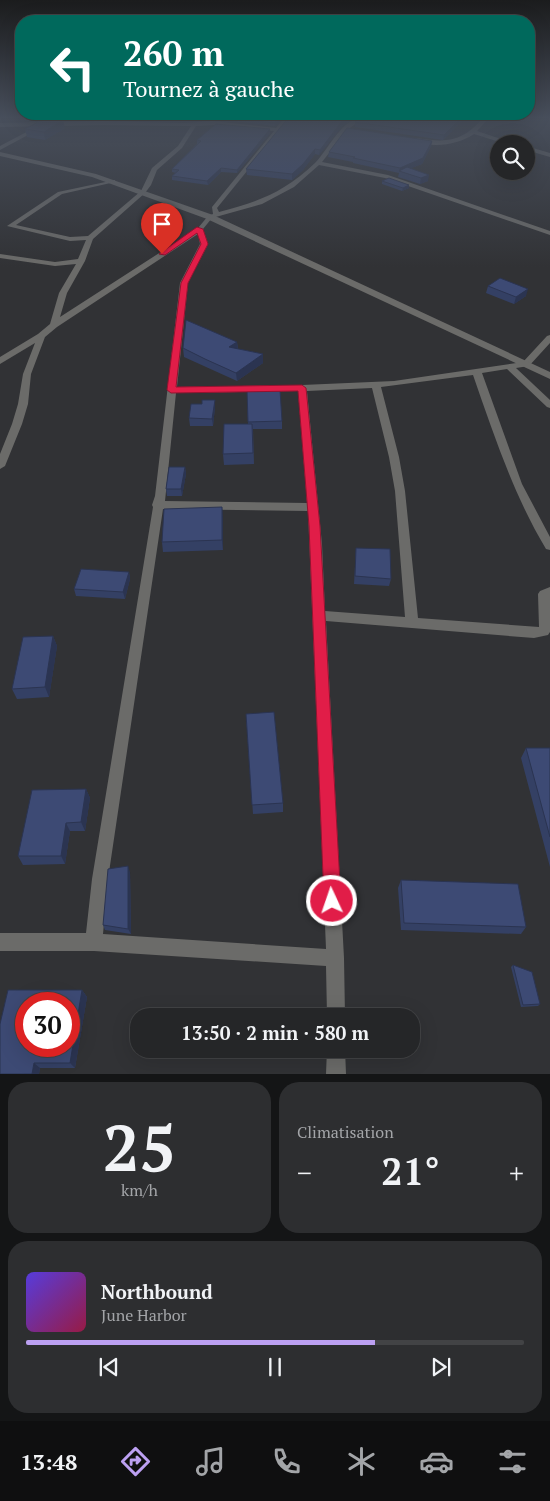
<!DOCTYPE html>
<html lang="fr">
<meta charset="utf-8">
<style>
body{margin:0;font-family:"PT Serif",serif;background:#2d2e30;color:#f1f3f6;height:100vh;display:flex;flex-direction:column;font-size:19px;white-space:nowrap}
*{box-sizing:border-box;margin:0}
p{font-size:16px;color:#a3a5a8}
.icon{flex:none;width:28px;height:28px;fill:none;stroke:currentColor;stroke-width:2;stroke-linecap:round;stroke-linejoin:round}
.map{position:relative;height:1074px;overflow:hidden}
.side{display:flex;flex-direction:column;gap:8px;padding:8px;background:#141516;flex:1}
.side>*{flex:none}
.guide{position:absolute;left:15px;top:15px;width:520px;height:105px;border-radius:20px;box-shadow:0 5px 20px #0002,0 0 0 1px #424345;background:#00695c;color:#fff;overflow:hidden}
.buttons{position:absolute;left:490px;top:135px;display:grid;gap:10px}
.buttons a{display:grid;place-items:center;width:45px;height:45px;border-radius:50%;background:#252628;box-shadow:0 5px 20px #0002,0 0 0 1px #424345;font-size:25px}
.speed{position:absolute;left:15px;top:992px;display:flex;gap:10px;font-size:25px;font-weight:700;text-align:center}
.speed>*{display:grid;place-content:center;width:65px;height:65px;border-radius:50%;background:#252628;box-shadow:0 5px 20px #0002,0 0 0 1px #424345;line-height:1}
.speed .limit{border:8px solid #d22;background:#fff;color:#111}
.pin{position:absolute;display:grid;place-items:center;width:42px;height:42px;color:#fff;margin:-51px -21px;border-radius:50% 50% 50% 0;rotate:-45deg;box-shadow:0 0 5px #0007}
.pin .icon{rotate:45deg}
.me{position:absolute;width:55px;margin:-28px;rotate:357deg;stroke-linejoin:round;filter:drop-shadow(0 0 4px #0008)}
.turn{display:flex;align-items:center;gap:18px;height:105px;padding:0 25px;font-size:22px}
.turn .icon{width:65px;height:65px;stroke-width:2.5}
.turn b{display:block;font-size:35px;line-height:42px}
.big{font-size:38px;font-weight:600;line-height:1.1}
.side .card{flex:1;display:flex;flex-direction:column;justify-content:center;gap:8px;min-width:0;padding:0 18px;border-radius:20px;background:#2d2e30}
.side .dial{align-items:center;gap:0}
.dial b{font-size:65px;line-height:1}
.song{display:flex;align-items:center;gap:15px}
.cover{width:60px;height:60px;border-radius:8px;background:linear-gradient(135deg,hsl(250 70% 55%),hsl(340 70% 35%))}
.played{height:5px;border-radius:2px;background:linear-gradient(90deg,#bca0f2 70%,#424345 70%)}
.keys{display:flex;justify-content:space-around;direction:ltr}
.heat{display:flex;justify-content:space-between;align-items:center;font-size:28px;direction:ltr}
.side .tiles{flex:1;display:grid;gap:8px;grid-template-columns:1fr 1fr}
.card:last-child{grid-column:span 2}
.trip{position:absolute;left:130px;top:1008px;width:290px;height:50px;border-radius:20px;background:#252628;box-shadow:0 5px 20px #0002,0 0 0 1px #424345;font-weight:600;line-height:50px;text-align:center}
.menu{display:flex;height:80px;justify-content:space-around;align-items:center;background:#0f0f10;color:#a3a5a8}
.menu .icon{width:35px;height:35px}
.menu .on{color:#bca0f2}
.menu b{font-size:22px;color:#f1f3f6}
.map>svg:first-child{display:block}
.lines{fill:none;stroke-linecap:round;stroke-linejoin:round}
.minor{fill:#6b6b69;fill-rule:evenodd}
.tertiary{fill:#6b6b69;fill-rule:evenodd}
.wall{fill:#344064}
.shaded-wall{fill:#2b3451}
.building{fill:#3d4a74;stroke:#2b3451;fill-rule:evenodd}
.route{fill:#e11d48;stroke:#92132f}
</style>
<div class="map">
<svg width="550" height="1074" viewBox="0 0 550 1074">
<rect width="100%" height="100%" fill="#313235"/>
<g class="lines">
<path class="minor" d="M285,117H291L217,208L219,212C260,201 283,193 315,163C329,149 342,117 365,117L347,130L322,162L388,175L550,231V235L385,178L319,165L294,187L262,204L212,218L203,229L208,244L188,283L177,387L302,385L394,381L523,362L547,336L550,335V343L529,366L516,368L550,400V408L547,407L507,369L482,373L522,484L550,537V550L546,549C513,494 494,435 473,375L381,387L399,457L405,491L418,618L539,627L538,594L540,591L550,587V632L548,635L534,638L326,621L344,958L345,1016H327L326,966L94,951H0V933H86L92,879L153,507L152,505L155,496L180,283L200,244L198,234L57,327L45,337L31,374L28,404L22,424L5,466L0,469V454L12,424L18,404L23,374L35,343L0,364V357L38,334L50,324L59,293L76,264L55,266L0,258V254L55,262L78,259L86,240L70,241L7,226L58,192L115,180V182L62,194L16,225L70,237L88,236L141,191L152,168L178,146L191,126L103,125L0,127V123L103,121L183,123L213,121L276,128ZM213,125L274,131L212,207L213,214L208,216L198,228L60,317L67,293L85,261L93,239L145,193L151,185L157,170L182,148L196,126ZM372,388L389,457L395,491L405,617L325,611L322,544L307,391ZM298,391L307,503L165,501L176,393ZM163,509L308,511L326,949L103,934L108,879Z
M484,117H490L477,131L516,144H506L474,134C458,145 431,149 413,140L416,138C448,143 462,142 484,117Z
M36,127L41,128L0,150V146Z
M526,146L550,153V157L526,150Z
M327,1049H345L346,1074H326Z"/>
<path class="tertiary" d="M0,152L96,174L213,215L550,372V379L207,219L92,177L0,156Z"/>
</g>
<path class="wall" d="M225,117H283L275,126L225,120L224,118Z
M289,117H356L342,126L319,155L315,154L303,170L292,180L247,175L246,169Z
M361,117H466L443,140L355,127V122Z
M65,128L45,140L27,137L25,129Z
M270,133L237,173L221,172L208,185L172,180V176L176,173L172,172V169L197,144V140Z
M432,141L431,146L422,164L411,168L428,181L420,184L398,177L399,173L353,163V162L328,157L329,152Z
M382,181L409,188L402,191L382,184Z
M488,286L526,296L514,304L486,293Z
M237,342L238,349L263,354V363L237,381L184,357L183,348Z
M247,390L282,421V429H253L254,464L224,465L223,454L248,424Z
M215,407L213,426H190L189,418Z
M185,467L186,474L182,496H167L166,489Z
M222,507L223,550L163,552L162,542Z
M356,548L391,579L389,586L354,584Z
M129,572L130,579L125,599L76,596L74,589Z
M53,636L57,646L49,697L17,699L12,689Z
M246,714L283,803V812L253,814Z
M526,748H550V867L521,758Z
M86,789L90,798L85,831H70L65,864L23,865L18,856Z
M130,872L131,934L105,930L103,925Z
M401,880L526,927L521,934L401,930L398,888Z
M513,965L540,1004L538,1006L521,1007L511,967Z
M82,990L87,997L75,1068H40L39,1074H0Z"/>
<path class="shaded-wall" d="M280,117H283L275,126V123Z
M348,117H356L342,126L319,155L320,150L342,121Z
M462,117H466L443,140L444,135Z
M63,120L65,128L45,140L44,132Z
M270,129V133L237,173V170Z
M432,141L431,146L422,164L402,172L399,171L400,168Z
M315,149V154L303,170L292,180V174Z
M221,168V172L208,185L207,181Z
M429,175L428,181L420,184L421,178Z
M409,185V188L402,191L403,188Z
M528,289L526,296L514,304L516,297Z
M237,342L238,350L229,347Z
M263,354V363L237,381L236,373Z
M215,400V407L213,426L212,419Z
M185,467L186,474L182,496L181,489Z
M222,507L223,518V550L222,540Z
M129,572L130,579L125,599L123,592Z
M53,636L57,646L49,697L45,687Z
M86,789L90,798L85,831L81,822Z
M66,823L70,831L65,864L61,856Z
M128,866L130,872L131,934L128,929Z
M82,990L87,997L75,1068L70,1063Z
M34,1063L40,1068L39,1074H32Z"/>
<path class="building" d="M225,117H280L275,123L224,118Z
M289,117H348L342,121L320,150L315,149L303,164L292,174L246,169Z
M361,117H462L444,135L355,122Z
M42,120H63L44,132L25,129Z
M216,124L270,129L237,170L221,168L207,181L172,176L179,170L172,169L201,141L197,140Z
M347,128L432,141L423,158L400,168L353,158L355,157L329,152Z
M407,167L429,175L421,178L399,171Z
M389,178L409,185L403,188L382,181Z
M500,278L528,289L516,297L488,286Z
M186,320L237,342L229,347L263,354L236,373L205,359L183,348Z
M247,390H280L282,421L248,422Z
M202,400H215L212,419L189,418L191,404H202Z
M224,424H252L253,453L223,454Z
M169,467H185L181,489H166Z
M222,507V540L162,542L164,509Z
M356,548L390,549L391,579L355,576Z
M81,569L129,572L123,592L74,589Z
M53,636L45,687L12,689L23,637Z
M274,712L283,803L252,805L246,714Z
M526,748H550V837Z
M86,789L81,822L66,823L61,856H18L32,790Z
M128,866V929L103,925L108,869Z
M401,880L518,884L526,927L404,923Z
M513,965L532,972L540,1004L523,1005Z
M8,990H82L70,1063H34L32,1074H0V1024ZM26,1004H69V1046H26Z"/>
<linearGradient id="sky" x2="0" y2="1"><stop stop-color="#1b1c1d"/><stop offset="0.44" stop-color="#484f5c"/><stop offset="1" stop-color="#484f5c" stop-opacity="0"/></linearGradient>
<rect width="550" height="267" fill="url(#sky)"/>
<path class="route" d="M197,227L203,229L208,244L188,283L176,387L302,385L306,388L320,526L341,901L338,907L332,909L327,907L324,901L309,526L298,391L171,393L167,390L181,283L201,244L197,233L165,255L159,254Z"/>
</svg>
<div class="buttons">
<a><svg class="icon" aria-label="search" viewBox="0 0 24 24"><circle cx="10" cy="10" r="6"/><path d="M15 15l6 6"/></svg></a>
</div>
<div class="speed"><div class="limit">30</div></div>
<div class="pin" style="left:162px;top:254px;background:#d93025"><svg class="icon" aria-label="arrive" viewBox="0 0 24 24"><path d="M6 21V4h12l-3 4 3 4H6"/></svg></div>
<svg class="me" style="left:332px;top:901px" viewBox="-20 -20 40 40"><circle r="17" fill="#e11d48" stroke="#fff" stroke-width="3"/><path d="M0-11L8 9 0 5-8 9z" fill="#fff"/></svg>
<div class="trip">13:50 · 2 min · 580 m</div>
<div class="guide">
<div class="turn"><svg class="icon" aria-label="left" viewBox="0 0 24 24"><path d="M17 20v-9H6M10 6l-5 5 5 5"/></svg><div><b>260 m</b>Tournez à gauche</div></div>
</div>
</div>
<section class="side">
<div class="tiles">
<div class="card dial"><b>25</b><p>km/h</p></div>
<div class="card"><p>Climatisation</p>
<div class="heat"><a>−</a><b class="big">21°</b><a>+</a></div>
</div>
<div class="card">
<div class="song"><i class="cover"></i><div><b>Northbound</b><p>June Harbor</p></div></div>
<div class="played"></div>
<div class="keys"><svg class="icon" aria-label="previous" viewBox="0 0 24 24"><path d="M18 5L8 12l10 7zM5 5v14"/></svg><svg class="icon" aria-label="pause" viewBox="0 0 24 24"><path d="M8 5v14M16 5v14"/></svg><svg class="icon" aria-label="next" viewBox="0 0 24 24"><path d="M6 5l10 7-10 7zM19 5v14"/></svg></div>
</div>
</div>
</section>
<nav class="menu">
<b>13:48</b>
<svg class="icon on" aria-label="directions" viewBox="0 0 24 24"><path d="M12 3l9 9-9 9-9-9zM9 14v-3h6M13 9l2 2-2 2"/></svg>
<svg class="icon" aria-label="music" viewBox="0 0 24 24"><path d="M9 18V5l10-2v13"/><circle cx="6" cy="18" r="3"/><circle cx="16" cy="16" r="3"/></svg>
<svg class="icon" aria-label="phone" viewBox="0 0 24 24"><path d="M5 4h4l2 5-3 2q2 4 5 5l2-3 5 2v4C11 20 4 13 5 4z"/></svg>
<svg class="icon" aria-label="climate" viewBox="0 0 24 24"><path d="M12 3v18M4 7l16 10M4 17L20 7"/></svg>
<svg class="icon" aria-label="car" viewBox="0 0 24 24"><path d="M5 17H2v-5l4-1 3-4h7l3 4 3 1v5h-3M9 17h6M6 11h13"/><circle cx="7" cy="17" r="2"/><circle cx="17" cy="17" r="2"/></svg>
<svg class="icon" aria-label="filters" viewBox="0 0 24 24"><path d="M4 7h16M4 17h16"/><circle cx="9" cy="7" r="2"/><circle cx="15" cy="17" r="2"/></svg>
</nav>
